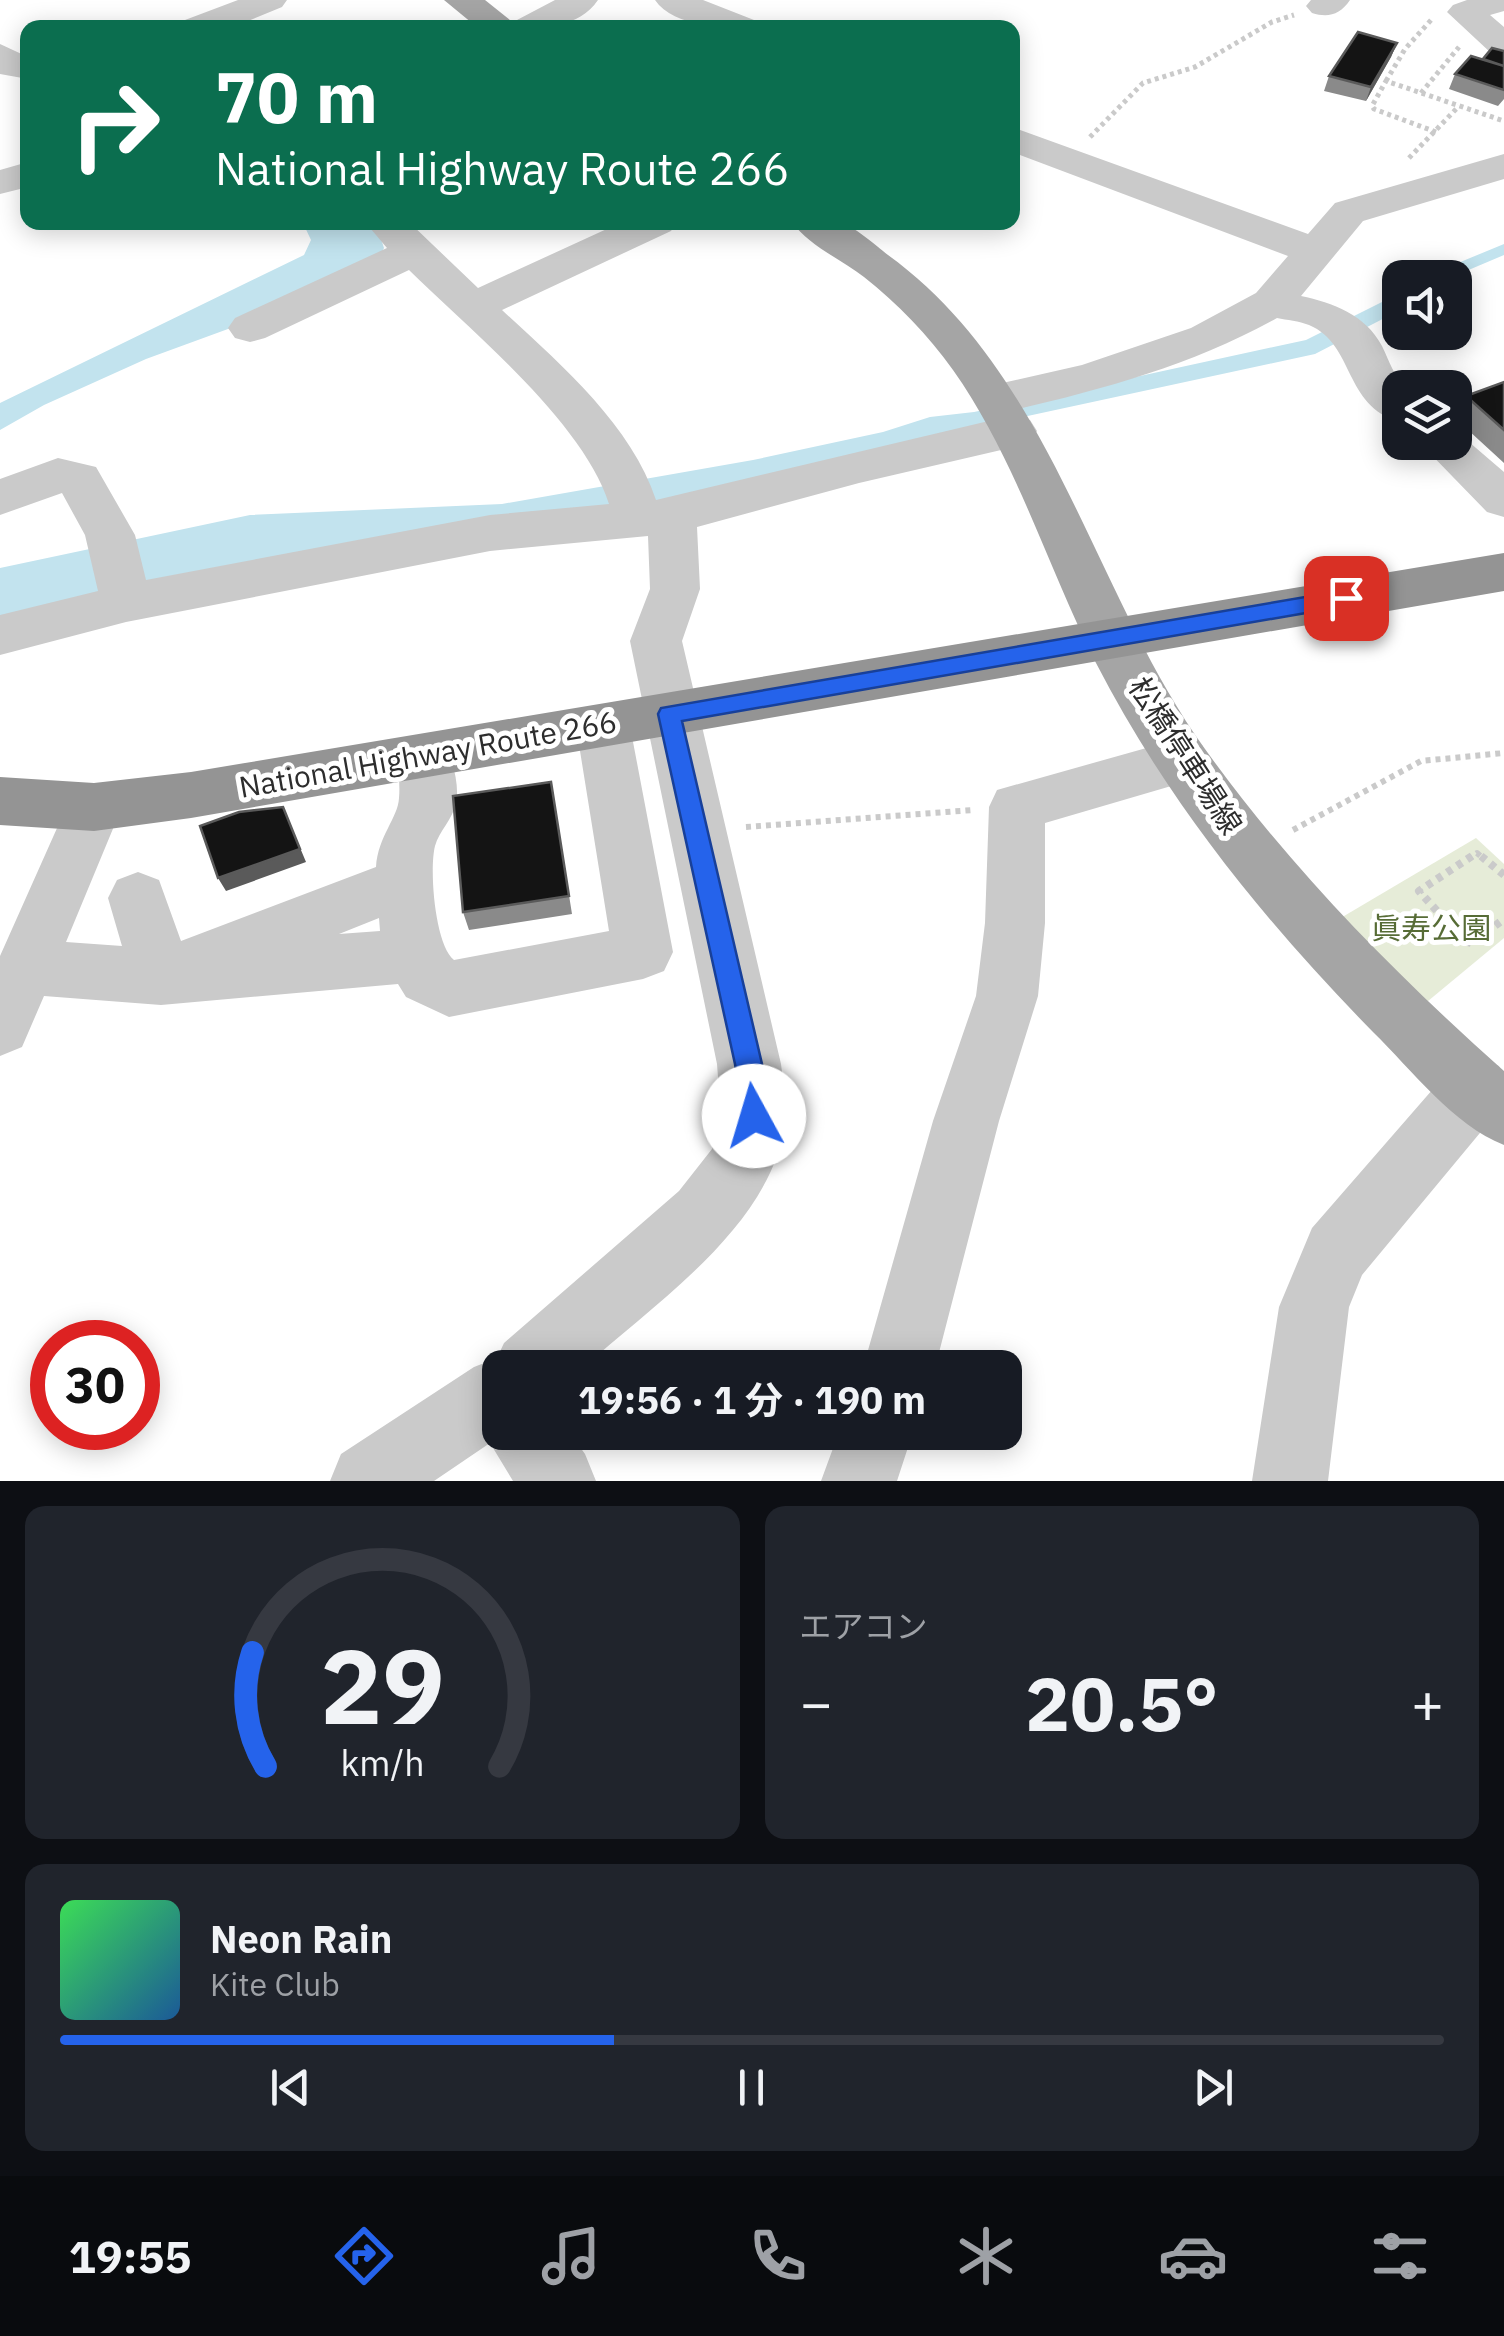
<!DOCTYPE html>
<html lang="ja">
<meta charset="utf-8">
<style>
body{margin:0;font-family:"IBM Plex Sans","Noto Sans JP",sans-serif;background:#20242c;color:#f1f3f6;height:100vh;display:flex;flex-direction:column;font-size:38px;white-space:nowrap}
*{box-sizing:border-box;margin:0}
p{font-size:32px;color:#9ea1a6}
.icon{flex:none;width:55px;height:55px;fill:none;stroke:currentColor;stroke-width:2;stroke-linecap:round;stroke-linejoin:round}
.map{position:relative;height:1481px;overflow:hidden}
.details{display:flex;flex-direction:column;gap:25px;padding:25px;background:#0d0f14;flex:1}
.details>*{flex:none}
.hud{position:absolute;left:20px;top:20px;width:1000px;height:210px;border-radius:20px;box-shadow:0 5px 25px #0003;background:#0b6e4f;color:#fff;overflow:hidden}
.fabs{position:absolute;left:1382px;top:260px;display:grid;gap:20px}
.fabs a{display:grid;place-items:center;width:90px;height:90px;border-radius:20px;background:#171b24;box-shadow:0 5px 25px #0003;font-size:50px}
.speed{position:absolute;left:30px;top:1320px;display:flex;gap:20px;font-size:50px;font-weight:700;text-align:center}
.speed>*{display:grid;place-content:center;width:130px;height:130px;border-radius:50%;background:#171b24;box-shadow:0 5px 25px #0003;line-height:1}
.speed .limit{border:15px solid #d22;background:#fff;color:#111}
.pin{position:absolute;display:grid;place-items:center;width:85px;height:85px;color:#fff;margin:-42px;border-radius:20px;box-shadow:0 5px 15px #0006}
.me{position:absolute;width:110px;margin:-55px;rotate:354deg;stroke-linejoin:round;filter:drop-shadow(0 0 8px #0008)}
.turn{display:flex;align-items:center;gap:35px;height:210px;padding:0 30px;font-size:45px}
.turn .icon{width:130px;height:130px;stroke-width:2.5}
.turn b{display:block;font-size:70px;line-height:85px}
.big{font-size:75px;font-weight:700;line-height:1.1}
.details .widget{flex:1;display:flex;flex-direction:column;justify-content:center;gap:15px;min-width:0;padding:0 35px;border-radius:20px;background:#20242c}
.details .dial{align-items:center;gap:0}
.dial svg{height:260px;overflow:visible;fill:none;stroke:#363941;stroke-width:7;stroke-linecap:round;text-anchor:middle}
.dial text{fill:#f1f3f6;stroke:none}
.song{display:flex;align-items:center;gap:30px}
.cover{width:120px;height:120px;border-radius:15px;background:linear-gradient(135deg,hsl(130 70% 55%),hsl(210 70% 35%))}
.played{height:10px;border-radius:5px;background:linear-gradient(90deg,#2563eb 40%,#363941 40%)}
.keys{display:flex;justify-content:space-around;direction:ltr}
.heat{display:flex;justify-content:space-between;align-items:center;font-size:55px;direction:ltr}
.details .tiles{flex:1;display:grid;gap:25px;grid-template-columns:1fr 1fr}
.widget:last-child{grid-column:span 2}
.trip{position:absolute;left:482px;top:1350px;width:540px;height:100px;border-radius:20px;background:#171b24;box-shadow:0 5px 25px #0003;font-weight:700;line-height:100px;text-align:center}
.menu{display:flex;height:160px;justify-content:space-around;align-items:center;background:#090b0e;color:#9ea1a6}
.menu .icon{width:70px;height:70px}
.menu .on{color:#2563eb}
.menu b{font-size:45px;color:#f1f3f6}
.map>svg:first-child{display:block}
.green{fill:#e6ecd8}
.water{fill:#c2e3ee}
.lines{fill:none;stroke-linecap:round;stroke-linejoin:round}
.path-far2{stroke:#cacaca;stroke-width:5;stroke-dasharray:4 4;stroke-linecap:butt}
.path-far1{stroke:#cacaca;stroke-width:6;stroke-dasharray:5 5;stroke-linecap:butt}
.path{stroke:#cacaca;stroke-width:8;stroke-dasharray:6 6;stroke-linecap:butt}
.minor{fill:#cacaca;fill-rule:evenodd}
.major{fill:#a5a5a5;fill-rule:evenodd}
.highway{fill:#949494;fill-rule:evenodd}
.wall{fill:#8a8a8a}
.shaded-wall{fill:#5a5a5a}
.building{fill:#141414;stroke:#5a5a5a;stroke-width:2.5}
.route{fill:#2563eb;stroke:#184099;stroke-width:2.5}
.labels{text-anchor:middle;stroke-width:10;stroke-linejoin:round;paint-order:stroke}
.street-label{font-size:30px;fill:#2d2d2d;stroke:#fff}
.park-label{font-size:30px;fill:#576c36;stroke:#fff}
</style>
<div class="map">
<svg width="1504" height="1481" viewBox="0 0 1504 1481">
<rect width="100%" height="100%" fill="#fff"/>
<path class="green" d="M1476,838L1504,864V938L1422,1006L1339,919Z"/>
<path class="water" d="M303,223H367L380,236L384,248L378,260L266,315L146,359L44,405L0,430V403L304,255L311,240Z
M1504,244V255L1452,277H1424Z
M1400,293V310L1315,354L976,427L756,484L0,624V568L250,515L502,504L753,460L883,432L930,417L974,412L1306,340Z"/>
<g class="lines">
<path class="path-far2" d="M1386,81L1405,49L1432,19
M1421,93L1459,47
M1436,132L1374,109L1372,106L1386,81L1504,121
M1090,137L1143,83L1195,67L1272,22L1294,15
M1409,158L1459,106"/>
<path class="path-far1" d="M746,827L973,810
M1293,830L1421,761L1504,753
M1468,859L1477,853L1484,859"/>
<path class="path" d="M1472,856L1419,891L1464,941L1472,943L1504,919
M1481,856L1504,875
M1424,929L1440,918"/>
<path class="minor" d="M238,0H287L282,7L231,28H181L185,20Z
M555,0H598C579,28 543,28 513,28L517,20Z
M655,0H703L754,20L758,28C728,28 674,28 655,0Z
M1311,0H1350C1340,15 1328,18 1312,13L1306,6Z
M1467,0H1504V11L1490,15L1504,27V56L1491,53L1447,12L1453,5Z
M0,44L28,57V79L0,74Z
M1012,127L1308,234L1335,203L1504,154V179L1363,221L1301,296C1333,303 1365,314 1382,346C1390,362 1393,376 1407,388H1400V422C1343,406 1355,344 1309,325C1299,321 1287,320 1277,318C1189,367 1094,392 996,414L980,410L973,399L980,388L1082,365L1191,328L1256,293L1288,256L1012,152Z
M28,162V187L0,194V170Z
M365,222H409L478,288L622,222H677L671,231L502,310C559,363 631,424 656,500L1014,415L1030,420L1037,431L1030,442L1014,447L859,483L697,527L700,589L682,641L781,1064C783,1081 788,1101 786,1117C775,1224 657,1301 583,1368H500V1432H569L585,1454L596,1481H513L490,1443L434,1481H330L341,1454L474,1367L497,1358L504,1343L679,1191L712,1149L721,1116L717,1064L630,641L650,589L648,536L490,551L126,622L0,655V615L98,591L85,535L62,493L0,515V479L58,458L96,467L135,535L146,580L490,515L609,504C583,422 471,331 409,270L265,338L250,342L235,338L228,328L235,318L387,248Z
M1455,430L1504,472V517L1487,512L1419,442H1455Z
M603,704L622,710L630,726L673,952L664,971L643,979L449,1017L406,997L398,984L161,1005L44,996L22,1047L0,1056V956L74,790L94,783L114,790L122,807L66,942L122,946L108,898L117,880L138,872L159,880L181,941L376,867C378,836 398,818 399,798C401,776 394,763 404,742L424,735L444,742C452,758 460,785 456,803C453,819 439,831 435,846C429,870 435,945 454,960L609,931L576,726L584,710ZM379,918L380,931L339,934Z
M1182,738L1202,745L1210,761L1202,777L1045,823V923L1038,996L999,1121L935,1368H863L933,1121L976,996L985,923L989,807L997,790Z
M1476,1057L1499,1066C1504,1082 1504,1094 1499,1110L1362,1275L1349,1307L1328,1481H1252L1279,1307L1312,1228L1453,1066Z
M839,1432H913L897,1481H821Z"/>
<path class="major" d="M444,0H485L520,28H478Z
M792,222C807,222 823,220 837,222C854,225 875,245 888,255C1053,375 1091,590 1205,749C1291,869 1394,973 1504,1071V1145C1453,1125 1412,1070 1373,1032C1265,922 1167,801 1096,663C1047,566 1016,459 953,370C928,335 898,304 864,277C842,260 808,245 792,222Z"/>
<path class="highway" d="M1504,553V591L191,818L94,831L0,825V777L94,783L191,772Z"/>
</g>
<path class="wall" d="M1397,43L1391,57L1366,101L1324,91L1329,76Z
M1504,51V99L1498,106L1449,89L1455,74L1483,59Z
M1504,382V463L1455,418L1466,396Z
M554,801L572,914L469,930L463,912Z"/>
<path class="shaded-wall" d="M1397,43L1391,57L1366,101L1371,87Z
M283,807L306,862L226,891L218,878Z"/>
<path class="building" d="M1358,32L1397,43L1371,87L1329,76Z
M1492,48L1504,51V66L1483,59Z
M1471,56L1504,66V90L1455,74Z
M1504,382V430L1466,396Z
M551,782L569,896L463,912L453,796Z
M283,807L300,849L218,878L200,826L239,812Z"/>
<path class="route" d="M1346,590L1357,598L1346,606L682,721L762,1064L767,1116L763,1125L754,1129L744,1125L735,1064L658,714L661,708Z"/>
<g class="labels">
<g class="street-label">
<text transform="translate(428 755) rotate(-10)" y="10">National Highway Route 266</text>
<text transform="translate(1185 756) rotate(57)" y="10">松橋停車場線</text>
</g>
<g class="park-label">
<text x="1431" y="939">眞寿公園</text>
</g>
</g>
</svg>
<div class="fabs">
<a><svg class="icon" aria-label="sound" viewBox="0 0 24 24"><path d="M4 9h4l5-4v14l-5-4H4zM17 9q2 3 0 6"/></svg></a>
<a><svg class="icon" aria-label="layers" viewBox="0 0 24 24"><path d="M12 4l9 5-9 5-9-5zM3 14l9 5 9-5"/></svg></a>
</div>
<div class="speed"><div class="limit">30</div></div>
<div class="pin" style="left:1346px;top:598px;background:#d93025"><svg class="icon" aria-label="arrive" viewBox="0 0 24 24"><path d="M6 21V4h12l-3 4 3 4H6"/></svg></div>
<svg class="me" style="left:754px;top:1116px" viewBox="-20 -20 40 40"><circle r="19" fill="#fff"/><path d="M0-13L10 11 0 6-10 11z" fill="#2563eb"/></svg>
<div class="trip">19:56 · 1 分 · 190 m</div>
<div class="hud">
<div class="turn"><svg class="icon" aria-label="right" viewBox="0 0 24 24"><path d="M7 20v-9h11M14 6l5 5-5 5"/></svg><div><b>70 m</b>National Highway Route 266</div></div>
</div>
</div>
<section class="details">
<div class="tiles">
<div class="widget dial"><svg viewBox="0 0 100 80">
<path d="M14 69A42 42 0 1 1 86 69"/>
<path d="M14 69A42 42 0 0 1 10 34" stroke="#2563eb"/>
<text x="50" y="56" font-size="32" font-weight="700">29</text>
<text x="50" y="72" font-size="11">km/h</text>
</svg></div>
<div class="widget"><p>エアコン</p>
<div class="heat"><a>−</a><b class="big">20.5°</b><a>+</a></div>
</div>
<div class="widget">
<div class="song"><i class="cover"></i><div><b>Neon Rain</b><p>Kite Club</p></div></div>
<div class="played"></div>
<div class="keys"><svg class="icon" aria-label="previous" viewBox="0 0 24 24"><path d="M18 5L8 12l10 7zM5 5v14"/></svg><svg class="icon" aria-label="pause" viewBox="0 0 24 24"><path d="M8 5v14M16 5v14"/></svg><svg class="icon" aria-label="next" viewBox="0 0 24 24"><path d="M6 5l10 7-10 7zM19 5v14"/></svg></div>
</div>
</div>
</section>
<nav class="menu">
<b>19:55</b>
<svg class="icon on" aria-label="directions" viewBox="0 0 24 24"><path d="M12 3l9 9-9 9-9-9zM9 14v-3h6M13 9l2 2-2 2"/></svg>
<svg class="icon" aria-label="music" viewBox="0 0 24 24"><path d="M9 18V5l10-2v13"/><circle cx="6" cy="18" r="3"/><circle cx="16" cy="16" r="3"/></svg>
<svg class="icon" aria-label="phone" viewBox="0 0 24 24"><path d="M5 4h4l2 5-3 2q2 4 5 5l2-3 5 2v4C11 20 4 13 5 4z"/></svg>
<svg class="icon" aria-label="climate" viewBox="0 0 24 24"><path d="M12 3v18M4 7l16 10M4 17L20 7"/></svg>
<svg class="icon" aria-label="car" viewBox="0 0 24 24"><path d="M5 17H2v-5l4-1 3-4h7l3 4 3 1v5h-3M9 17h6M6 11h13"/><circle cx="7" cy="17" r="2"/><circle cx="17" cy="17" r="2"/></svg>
<svg class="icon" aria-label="filters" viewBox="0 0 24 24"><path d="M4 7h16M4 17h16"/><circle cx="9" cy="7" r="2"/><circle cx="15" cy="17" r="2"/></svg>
</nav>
